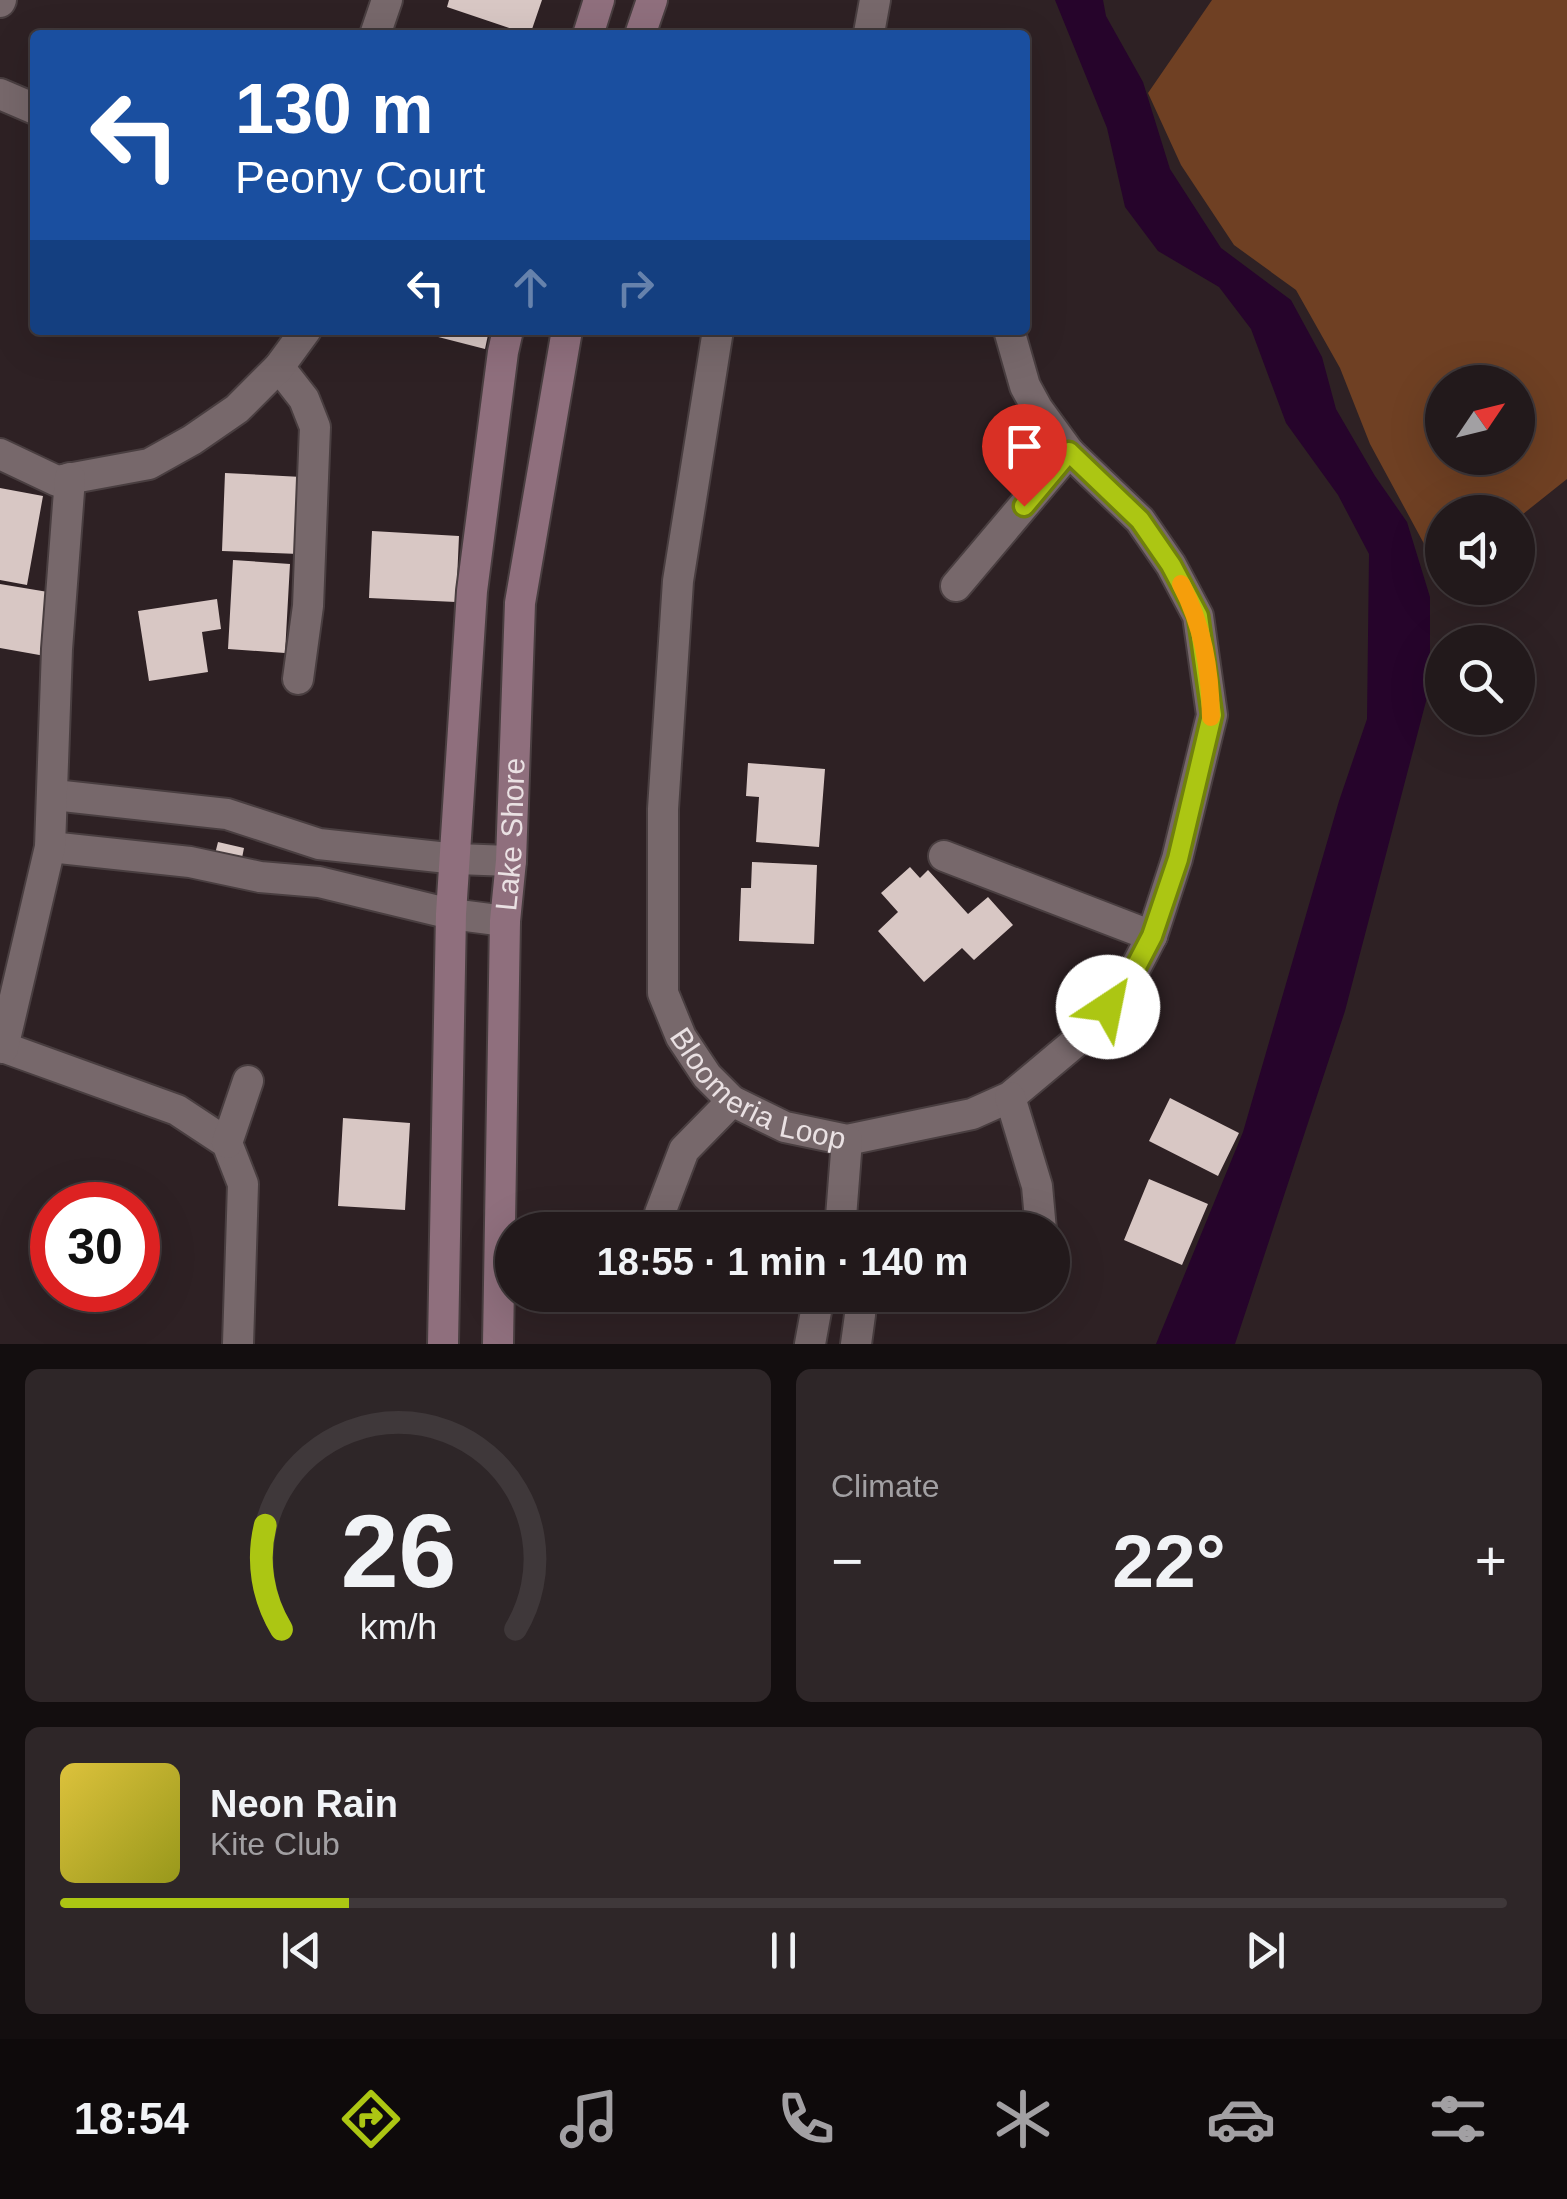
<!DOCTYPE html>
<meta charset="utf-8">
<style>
body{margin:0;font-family:Arial,sans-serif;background:#2e2628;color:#f1f3f6;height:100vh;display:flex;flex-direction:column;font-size:38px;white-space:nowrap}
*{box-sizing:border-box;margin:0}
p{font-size:32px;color:#a2a0a3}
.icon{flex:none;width:55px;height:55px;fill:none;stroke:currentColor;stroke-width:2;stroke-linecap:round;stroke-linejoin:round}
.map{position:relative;height:1344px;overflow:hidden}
.side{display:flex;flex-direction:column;gap:25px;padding:25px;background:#130e0f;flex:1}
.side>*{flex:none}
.guide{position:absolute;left:30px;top:30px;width:1000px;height:305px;border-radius:10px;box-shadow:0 10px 40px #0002,0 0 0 2px #3f383a;background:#1a4fa0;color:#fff;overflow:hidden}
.needle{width:65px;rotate:55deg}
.tools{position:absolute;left:1425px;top:365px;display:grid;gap:20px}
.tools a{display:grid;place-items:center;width:110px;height:110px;border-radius:50%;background:#22191b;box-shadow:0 10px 40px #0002,0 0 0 2px #3f383a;font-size:50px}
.speed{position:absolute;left:30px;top:1182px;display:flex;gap:20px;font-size:50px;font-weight:700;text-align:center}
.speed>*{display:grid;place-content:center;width:130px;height:130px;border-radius:50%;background:#22191b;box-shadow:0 10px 40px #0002,0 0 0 2px #3f383a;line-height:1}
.speed .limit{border:15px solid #d22;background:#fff;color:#111}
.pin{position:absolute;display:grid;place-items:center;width:85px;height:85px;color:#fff;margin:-102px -42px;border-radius:50% 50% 50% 0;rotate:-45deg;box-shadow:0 0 10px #0007}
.pin .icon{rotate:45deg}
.me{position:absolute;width:110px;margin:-55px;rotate:34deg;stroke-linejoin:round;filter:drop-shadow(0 0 8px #0008)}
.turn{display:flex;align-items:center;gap:35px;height:210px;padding:0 40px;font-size:45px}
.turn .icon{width:130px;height:130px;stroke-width:2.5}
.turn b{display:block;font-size:70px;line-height:85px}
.lanes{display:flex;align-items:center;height:95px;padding:0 40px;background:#0003;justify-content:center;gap:50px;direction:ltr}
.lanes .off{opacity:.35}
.big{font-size:75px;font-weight:700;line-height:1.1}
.side .widget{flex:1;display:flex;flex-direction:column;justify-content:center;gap:15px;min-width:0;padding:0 35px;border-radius:15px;background:#2e2628}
.side .dial{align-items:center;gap:0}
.dial svg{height:260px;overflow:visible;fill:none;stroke:#3f383a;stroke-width:7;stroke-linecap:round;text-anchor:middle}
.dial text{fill:#f1f3f6;stroke:none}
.song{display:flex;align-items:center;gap:30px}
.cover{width:120px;height:120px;border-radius:15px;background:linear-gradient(135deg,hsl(50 70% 55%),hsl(60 70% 35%))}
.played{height:10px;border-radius:5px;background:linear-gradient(90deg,#acc613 20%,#3f383a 20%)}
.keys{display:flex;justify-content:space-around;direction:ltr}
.heat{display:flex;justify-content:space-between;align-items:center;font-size:55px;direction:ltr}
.side .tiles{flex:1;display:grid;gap:25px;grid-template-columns:1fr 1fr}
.widget:last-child{grid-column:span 2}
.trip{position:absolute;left:495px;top:1212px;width:575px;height:100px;border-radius:50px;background:#22191b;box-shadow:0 10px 40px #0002,0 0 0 2px #3f383a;font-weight:700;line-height:100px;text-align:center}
.tab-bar{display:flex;height:160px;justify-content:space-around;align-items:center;background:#0e0a0b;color:#a2a0a3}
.tab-bar .icon{width:70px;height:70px}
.tab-bar .active{color:#acc613}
.tab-bar b{font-size:45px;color:#f1f3f6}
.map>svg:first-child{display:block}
.green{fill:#6f4023;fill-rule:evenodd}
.water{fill:#26042b}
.building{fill:#d8c7c4}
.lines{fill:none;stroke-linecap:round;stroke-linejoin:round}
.street-casing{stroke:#493e40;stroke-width:34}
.secondary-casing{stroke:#493e40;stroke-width:34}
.street{stroke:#77686b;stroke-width:30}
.secondary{stroke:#8f6f7d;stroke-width:30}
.route-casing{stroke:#70810c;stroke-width:25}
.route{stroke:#acc613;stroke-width:18}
.slow{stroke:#f59e0b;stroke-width:18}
.labels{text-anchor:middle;stroke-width:10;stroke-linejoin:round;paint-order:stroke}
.street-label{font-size:30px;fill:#eae1e3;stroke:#120d0e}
</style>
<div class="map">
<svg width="1567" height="1344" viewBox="0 0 1567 1344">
<rect width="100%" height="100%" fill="#2e2124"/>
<path class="green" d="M1212,0H1567V479L1518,518V512H1442V577L1370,444L1340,368L1296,290L1234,245L1181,165L1148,93ZM1442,382H1518V458H1442Z"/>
<path class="water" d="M1055,0H1103L1106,16L1143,82L1170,169L1221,248L1291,300L1322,357L1336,409L1375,476L1407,522L1430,597V686L1345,1011L1235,1344H1156L1243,1132L1339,801L1367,719L1369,554L1338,495L1286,423L1251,329L1219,287L1158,251L1125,207L1107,128Z"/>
<path class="building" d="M449,0H542L530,35L447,7Z
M411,330H489L485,349Z
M225,473L302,477L299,554L222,551Z
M0,488L43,496L27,585L0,580Z
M372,531L459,536L456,602L369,598Z
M233,560L290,564L285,653L228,649Z
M0,584L54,593L45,656L0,648Z
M217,599L221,629L202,632L208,672L149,681L138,611Z
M748,763L825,769L819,847L756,842L759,797L746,796Z
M218,842L244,848L240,868L213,862Z
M752,862L817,865L814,944L739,941L741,888H751Z
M910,867L920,878L928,870L968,914L988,897L1013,925L974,960L962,948L924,982L878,931L898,912L881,893Z
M1170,1098L1239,1133L1218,1176L1149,1141Z
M343,1118L410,1123L405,1210L338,1206Z
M1149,1179L1208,1204L1182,1265L1124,1240Z"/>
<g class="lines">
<defs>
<g id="street">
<path d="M0,2L1,0"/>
<path d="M869,33L875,0"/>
<path d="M375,35L387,0"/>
<path d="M0,94L35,109"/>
<path id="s1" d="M718,330L678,581L663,809V993L681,1037L707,1076L732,1101L785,1127L847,1140L972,1114L1010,1097L1090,1030L1127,984L1152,936L1177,859L1212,715L1198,616L1171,565L1140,520L1069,452L1037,408L1025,386L1009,330"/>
<path d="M279,367L304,399L315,427L308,606L298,679"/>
<path d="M0,454L57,481L149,464L192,440L237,409L279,367L306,330"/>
<path d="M956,586L1069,452"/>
<path d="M54,795L227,814L319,844L457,859L511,861"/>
<path d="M50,847L190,862L260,877L319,882L451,914L505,921"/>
<path d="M944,856L1152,936"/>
<path d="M0,1046L177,1110L227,1143L243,1184L238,1344"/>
<path d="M3,1048L50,847L57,649L70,478"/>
<path d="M1010,1097L1037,1186L1041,1230"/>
<path d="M227,1143L248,1081"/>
<path d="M660,1213L684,1150L732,1101"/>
<path d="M840,1230L847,1140"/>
<path d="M810,1344L819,1295"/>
<path d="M856,1344L860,1315L858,1295"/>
</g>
<g id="secondary">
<path d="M588,35L599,0"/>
<path d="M640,35L652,0"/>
<path d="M443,1344L451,914L472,591L503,352L508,330"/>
<path id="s2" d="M498,1344L505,921L511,861L520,603L567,330"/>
</g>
</defs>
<use href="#street" class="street-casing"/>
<use href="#secondary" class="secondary-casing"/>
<use href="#street" class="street"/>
<use href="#secondary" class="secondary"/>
</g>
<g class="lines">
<defs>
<path id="route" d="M1024,506L1069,452L1140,520L1171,565L1198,616L1212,715L1178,859L1152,936L1127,984L1108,1007"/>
</defs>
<use href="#route" class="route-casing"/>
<use href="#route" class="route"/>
<path class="slow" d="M1181,584C1203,626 1210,669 1211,717"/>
</g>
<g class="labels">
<g class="street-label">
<text dy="10" stroke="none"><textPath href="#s2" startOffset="510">Lake Shore</textPath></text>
<text dy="10" stroke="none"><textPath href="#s1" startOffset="812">Bloomeria Loop</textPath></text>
</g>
</g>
</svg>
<div class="tools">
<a><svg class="needle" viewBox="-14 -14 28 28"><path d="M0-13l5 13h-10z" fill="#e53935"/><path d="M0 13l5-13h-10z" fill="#a2a0a3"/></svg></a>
<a><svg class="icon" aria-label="sound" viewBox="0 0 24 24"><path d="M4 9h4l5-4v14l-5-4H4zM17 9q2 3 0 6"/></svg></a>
<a><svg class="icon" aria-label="search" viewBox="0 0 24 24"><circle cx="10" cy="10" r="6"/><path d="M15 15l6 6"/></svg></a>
</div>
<div class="speed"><div class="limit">30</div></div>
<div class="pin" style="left:1024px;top:506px;background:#d93025"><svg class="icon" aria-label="arrive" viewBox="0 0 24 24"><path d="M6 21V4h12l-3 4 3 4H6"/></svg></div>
<svg class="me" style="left:1108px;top:1007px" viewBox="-20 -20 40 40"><circle r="19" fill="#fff"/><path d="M0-13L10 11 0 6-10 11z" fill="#acc613"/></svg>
<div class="trip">18:55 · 1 min · 140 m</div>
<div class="guide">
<div class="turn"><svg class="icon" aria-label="left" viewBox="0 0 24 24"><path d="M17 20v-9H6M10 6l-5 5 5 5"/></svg><div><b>130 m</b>Peony Court</div></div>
<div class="lanes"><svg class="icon" aria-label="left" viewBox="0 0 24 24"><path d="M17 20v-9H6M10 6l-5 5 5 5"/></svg><svg class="icon off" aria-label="ahead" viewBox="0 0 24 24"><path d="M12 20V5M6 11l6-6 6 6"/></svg><svg class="icon off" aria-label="right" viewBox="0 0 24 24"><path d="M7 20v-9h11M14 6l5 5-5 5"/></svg></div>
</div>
</div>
<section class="side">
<div class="tiles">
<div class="widget dial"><svg viewBox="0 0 100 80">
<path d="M14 69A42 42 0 1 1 86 69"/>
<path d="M14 69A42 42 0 0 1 9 37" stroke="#acc613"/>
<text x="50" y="56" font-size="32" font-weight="700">26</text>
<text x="50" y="72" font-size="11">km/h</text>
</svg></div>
<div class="widget"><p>Climate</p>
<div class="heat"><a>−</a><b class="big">22°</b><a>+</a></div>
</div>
<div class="widget">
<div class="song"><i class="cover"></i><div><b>Neon Rain</b><p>Kite Club</p></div></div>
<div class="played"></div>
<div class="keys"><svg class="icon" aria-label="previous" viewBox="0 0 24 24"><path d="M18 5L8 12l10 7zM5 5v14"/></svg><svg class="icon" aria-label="pause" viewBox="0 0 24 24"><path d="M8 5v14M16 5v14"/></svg><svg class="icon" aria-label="next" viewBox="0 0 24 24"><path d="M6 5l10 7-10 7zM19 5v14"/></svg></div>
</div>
</div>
</section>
<nav class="tab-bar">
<b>18:54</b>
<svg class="icon active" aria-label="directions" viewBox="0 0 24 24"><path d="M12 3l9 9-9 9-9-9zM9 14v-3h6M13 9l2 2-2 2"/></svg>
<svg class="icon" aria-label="music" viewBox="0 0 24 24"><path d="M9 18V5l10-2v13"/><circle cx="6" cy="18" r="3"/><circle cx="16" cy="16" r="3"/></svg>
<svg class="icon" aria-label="phone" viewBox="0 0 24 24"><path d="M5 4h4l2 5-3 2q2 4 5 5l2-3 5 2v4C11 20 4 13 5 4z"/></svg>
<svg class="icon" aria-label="climate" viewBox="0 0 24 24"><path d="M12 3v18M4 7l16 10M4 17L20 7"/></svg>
<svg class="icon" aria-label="car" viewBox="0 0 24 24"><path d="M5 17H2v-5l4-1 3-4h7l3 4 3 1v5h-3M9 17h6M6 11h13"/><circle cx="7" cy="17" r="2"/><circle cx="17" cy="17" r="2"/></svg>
<svg class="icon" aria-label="filters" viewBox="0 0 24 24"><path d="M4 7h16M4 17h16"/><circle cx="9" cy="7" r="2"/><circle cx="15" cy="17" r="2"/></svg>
</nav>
